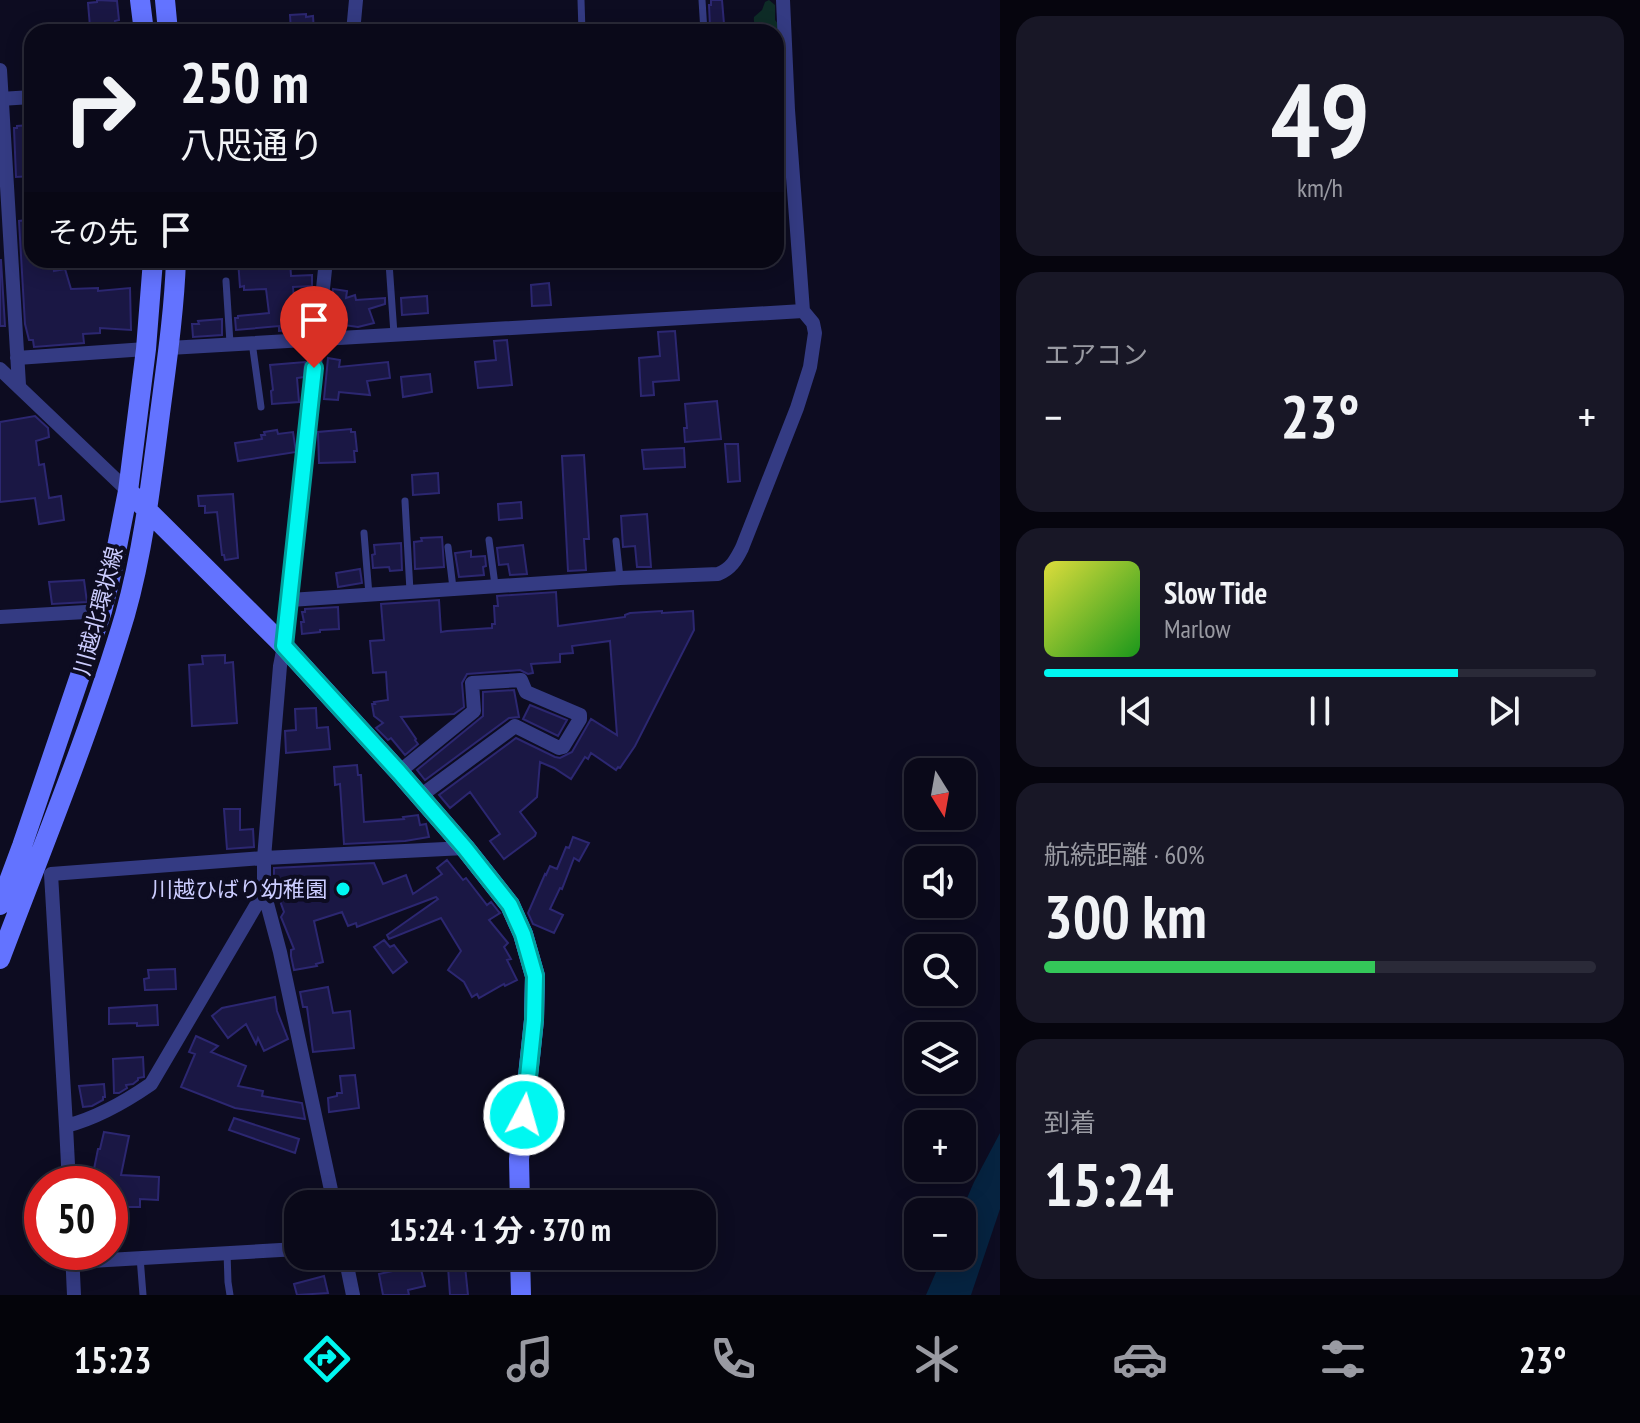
<!DOCTYPE html>
<html lang="ja">
<meta charset="utf-8">
<style>
body{margin:0;font-family:"PT Sans Narrow","Noto Sans JP",sans-serif;background:#181726;color:#f1f3f6;height:100vh;display:flex;flex-direction:column;font-size:30px;white-space:nowrap}
*{box-sizing:border-box;margin:0}
p{font-size:26px;color:#999aa2}
.icon{flex:none;width:44px;height:44px;fill:none;stroke:currentColor;stroke-width:2;stroke-linecap:round;stroke-linejoin:round}
.map{position:relative;flex:1;overflow:hidden}
.side{display:flex;flex-direction:column;gap:16px;padding:16px;background:#06050e;width:640px}
.side>*{flex:none}
.banner{position:absolute;left:24px;top:24px;width:760px;height:244px;border-radius:24px;box-shadow:0 4px 20px #0003,0 0 0 2px #2a2a38;background:#0a0919;color:#f1f3f6;overflow:hidden}
.needle{width:52px;rotate:169deg}
.controls{position:absolute;left:904px;top:758px;display:grid;gap:16px}
.controls a{display:grid;place-items:center;width:72px;height:72px;border-radius:16px;background:#0a0919;box-shadow:0 4px 20px #0003,0 0 0 2px #2a2a38;font-size:40px}
.speed{position:absolute;left:24px;top:1166px;display:flex;gap:16px;font-size:40px;font-weight:700;text-align:center}
.speed>*{display:grid;place-content:center;width:104px;height:104px;border-radius:50%;background:#0a0919;box-shadow:0 4px 20px #0003,0 0 0 2px #2a2a38;line-height:1}
.speed .limit{border:12px solid #d22;background:#fff;color:#111}
.pin{position:absolute;display:grid;place-items:center;width:68px;height:68px;color:#fff;margin:-82px -34px;border-radius:50% 50% 50% 0;rotate:-45deg;box-shadow:0 0 8px #0007}
.pin .icon{rotate:45deg}
.me{position:absolute;width:88px;margin:-44px;rotate:6deg;stroke-linejoin:round;filter:drop-shadow(0 0 6px #0008)}
.turn{display:flex;align-items:center;gap:28px;height:168px;padding:0 24px;font-size:36px}
.turn .icon{width:104px;height:104px;stroke-width:2.5}
.turn b{display:block;font-size:56px;line-height:68px}
.then{display:flex;align-items:center;height:76px;padding:0 24px;background:#0003;gap:16px;font-size:30px}
.big{font-size:60px;font-weight:700;line-height:1.1}
.side .card{flex:1;display:flex;flex-direction:column;justify-content:center;gap:12px;min-width:0;padding:0 28px;border-radius:24px;background:#181726}
.side .dial{align-items:center;gap:0}
.dial b{font-size:104px;line-height:1}
.song{display:flex;align-items:center;gap:24px}
.cover{width:96px;height:96px;border-radius:12px;background:linear-gradient(135deg,hsl(60 70% 55%),hsl(120 70% 35%))}
.played{height:8px;border-radius:4px;background:linear-gradient(90deg,#00f7f1 75%,#2a2a38 75%)}
.keys{display:flex;justify-content:space-around;direction:ltr}
.heat{display:flex;justify-content:space-between;align-items:center;font-size:44px;direction:ltr}
.charge{height:12px;border-radius:6px;background:linear-gradient(90deg,#34c759 60%,#2a2a38 0)}
.trip{position:absolute;left:284px;top:1190px;width:432px;height:80px;border-radius:24px;background:#0a0919;box-shadow:0 4px 20px #0003,0 0 0 2px #2a2a38;font-weight:700;line-height:80px;text-align:center}
.tabs{display:flex;height:128px;justify-content:space-around;align-items:center;background:#04040a;color:#999aa2}
.tabs .icon{width:56px;height:56px}
.tabs .selected{color:#00f7f1}
.tabs b{font-size:36px;color:#f1f3f6}
main{display:flex;flex:1;min-height:0}
.map>svg:first-child{display:block}
.green{fill:#0e2c27}
.water{fill:#062340}
.building{fill:#1a1744;stroke:#2c2771;stroke-width:2}
.lines{fill:none;stroke-linecap:round;stroke-linejoin:round}
.service{stroke:#343b83;stroke-width:7}
.minor{stroke:#343b83;stroke-width:14}
.secondary{stroke:#6373ff;stroke-width:20}
.route-casing{stroke:#00a19d;stroke-width:20}
.route{stroke:#00f7f1;stroke-width:14}
.poi-dot{fill:#00f7f1;stroke:#0d0c21;stroke-width:3}
.labels{text-anchor:middle;stroke-width:8;stroke-linejoin:round;paint-order:stroke}
.street-label{font-size:22px;fill:#cccdff;stroke:#0d0c21}
.poi-label{font-size:22px;fill:#cccdff;stroke:#0d0c21;text-anchor:end}
</style>
<main>
<div class="map">
<svg width="1000" height="1295" viewBox="0 0 1000 1295">
<rect width="100%" height="100%" fill="#0d0c21"/>
<path class="green" d="M769,0L775,5V20L779,25L782,60L779,65L778,73L783,87L780,100L776,105V32H756C756,26 753,23 754,17L762,10L765,2Z"/>
<path class="water" d="M1000,1133V1209L971,1295H926L943,1256H962L961,1212L974,1182Z"/>
<path class="building" d="M97,0L117,1L119,20L115,21V25L90,27L88,3L97,2Z
M711,0H722L724,24L710,26L709,5H711Z
M306,14V17L313,16L314,32H291L290,15Z
M30,125L32,176L16,177L14,128H17V126Z
M27,220L29,232L32,231V260L53,261L54,271L65,269L71,289L98,288V291L130,288L131,330L100,328V333L83,334L84,343L34,347L33,340H29L25,324L19,221Z
M0,260H1L5,326H0Z
M238,260H290L291,276L312,275V286L293,287L295,313L305,314L306,329L279,331V326L236,330L235,318H238V316L269,313L266,289L244,290V286L240,287Z
M549,283L551,305L532,306L531,285Z
M333,289L347,291L346,298L355,295L356,300L385,298V304L369,309L374,323L358,327L329,323Z
M427,296L428,313L402,315L401,298Z
M222,319V335L193,337L192,324H199L198,321Z
M675,331L679,380L653,382L654,395L641,396L639,358L660,356L658,332Z
M507,340L512,385L478,388L475,362L496,360L494,341Z
M328,358L340,360L339,367L388,362L390,378L367,381L370,395L339,392L338,400L324,399Z
M305,362L304,377L297,378L299,402L272,404L271,391L273,390L270,365Z
M430,374L432,392L403,397L401,377Z
M717,401L721,439L685,442L684,428H687L685,404Z
M35,416L48,428L49,437L36,441L39,465L44,464L49,498L61,496L64,520L39,524L35,498L0,502V422Z
M351,429V432H355L357,451H354L355,462L319,463L318,432Z
M277,430L278,434L293,432L296,452L238,461L235,443L262,439L261,435H265L264,432Z
M725,444H738L740,481L728,482Z
M684,448L685,467L644,469L642,450Z
M584,455L589,539H584L586,570L568,571L562,456Z
M438,473L439,493L413,495L412,475Z
M233,494L238,558L225,560L224,555H222L217,512L205,513V506H199L198,496Z
M521,502L522,518L499,520L498,504Z
M647,514L651,567H637L635,546L623,547L621,516Z
M442,537L444,567L415,569L414,542L422,541L421,538Z
M401,543L402,570L390,571L389,567L373,568L372,555L375,554L374,545Z
M523,545L527,574L510,575L508,564L499,565L497,548Z
M471,551V557L485,556L486,566L483,567L484,575L459,577L455,553Z
M360,569L362,583L338,587L336,573Z
M84,580L87,602L52,604L49,582Z
M556,592L558,626L625,617V615L630,613L662,611V613L693,611L694,630L635,746L620,768L618,767L616,770L591,753L588,759L585,757L571,779L554,768L540,762L537,797L520,812L536,833L535,836L504,859L490,841L500,834L470,792L450,808L439,795L516,738L555,757L560,758L572,752L591,719L617,735L610,641L572,646L573,653L560,654V662L531,664L533,673L528,674L520,670L467,674L462,683L464,707L454,714L401,717L416,739L415,740L418,744L405,755L391,738L388,740L376,728L383,723L374,716L372,704H375L374,702L388,700L387,688L386,672L373,673L370,641L384,640L381,604L439,600L441,632L447,631L492,628V624H495L494,606H498L497,596Z
M338,607L339,629L320,630V632L302,634L301,622H304L302,612H305V609Z
M225,655V663L233,662L237,723L192,726L189,665L203,664L202,656Z
M514,690L519,717L509,718L425,780L417,770L483,716V692Z
M530,705L567,720L558,736L523,719Z
M316,708L317,728L328,727L330,749L286,753L285,731L296,730L295,709Z
M357,765L358,775H361L364,822L404,819L403,817L418,815L420,825L426,824L429,837L405,841L344,844L340,784L335,785L334,767Z
M224,809H240V830L253,829L254,847L227,849Z
M573,837L589,843L579,861L574,858L562,889L560,888L550,909L563,915L554,933L533,924L528,913L545,874L546,875L550,866L557,869L566,847L569,848Z
M447,860L463,880L466,878L487,905L491,902L499,912L500,913L489,920L508,943L504,947L511,959L507,960L517,980L505,986L504,984L479,998L477,994L472,997L464,982L448,970L461,951L441,918L389,939L387,935L438,899L436,897L357,927L356,923L348,926L342,912L314,921L323,962L316,964L317,966L294,970L291,956V950L294,949L281,917L284,912L274,884V868L374,863L383,884L406,875L413,894L442,874L437,868Z
M384,940L390,947L394,945L407,962L393,973L374,947Z
M175,969L176,989L145,990L144,979L149,978L148,970Z
M328,987L333,1013L350,1011L354,1048L313,1052L307,1007H303L300,992Z
M275,997L277,1011L288,1039L264,1051L258,1038L256,1044L246,1024L228,1038L212,1016L222,1008Z
M157,1005L158,1025L137,1026V1023L109,1024V1008Z
M196,1036L218,1046L211,1052L246,1066L238,1086L263,1091L262,1096L302,1103L305,1119L235,1108L181,1087L195,1054L189,1052Z
M143,1057L144,1077L138,1078V1080L133,1084L126,1085L127,1088L119,1093H114L113,1059Z
M355,1075L359,1108L329,1112L328,1098L337,1096V1093H342L340,1076Z
M104,1084L105,1097H103V1100L92,1106L83,1107L79,1086Z
M234,1118L299,1139L295,1153L229,1130Z
M104,1132L129,1136L121,1175L159,1177L158,1200L140,1199V1207H124V1197L110,1196V1184H91L98,1149H100Z
M355,1256H402V1263L358,1270Z
M420,1265L425,1286L408,1290L409,1295H383L379,1274Z
M465,1266L468,1295H450L448,1267Z
M324,1276L328,1293L297,1295L294,1284Z"/>
<g class="lines">
<path class="service" d="M581,0L582,32
M702,0L704,32
M389,263L394,334
M226,281L230,343
M252,342L261,407
M405,501L410,591
M364,533L369,595
M489,540L495,585
M616,541L620,578
M448,547L453,588
M227,1252L228,1282L230,1295
M140,1257L143,1295"/>
<path class="minor" d="M353,32L356,0
M0,70L19,385
M0,99L32,97
M169,348L803,311L788,110L783,0
M17,358L146,349
M0,369L128,491
M290,600L620,578L718,574C731,569 736,560 742,548L797,408L810,367L815,333L813,323L803,311
M0,617L102,611
M399,772L474,711L472,683L521,680L526,692L580,715V719L563,747L559,748L515,726L419,797
M264,892L280,952L334,1204
M66,1126L51,874L264,858L465,848
M69,1184L66,1126C97,1118 125,1102 151,1084L264,892V858L280,666L287,631L326,260
M72,1252L74,1295
M345,1256L353,1295
M73,1262L298,1249"/>
<path class="secondary" d="M140,0L144,32
M165,0L168,32
M128,491L284,646L399,772L465,848L510,905L523,934L535,976L534,1020L519,1159L520,1204
M0,905L22,846L102,611L114,562L128,491L146,349L153,260
M0,959C43,845 90,732 125,615C142,555 150,492 158,429C165,373 174,317 176,260
M520,1256L521,1295"/>
</g>
<g class="lines">
<defs>
<path id="route" d="M314,368L284,646L399,772L465,848L510,905L523,934L535,976L534,1020L524,1115"/>
</defs>
<use href="#route" class="route-casing"/>
<use href="#route" class="route"/>
</g>
<circle class="poi-dot" cx="343" cy="889" r="8"/>
<g class="labels">
<g class="street-label">
<text transform="translate(98 611) rotate(-75)" y="8">川越北環状線</text>
</g>
<g class="poi-label">
<text x="327" y="897">川越ひばり幼稚園</text>
</g>
</g>
</svg>
<div class="controls">
<a><svg class="needle" viewBox="-14 -14 28 28"><path d="M0-13l5 13h-10z" fill="#e53935"/><path d="M0 13l5-13h-10z" fill="#999aa2"/></svg></a>
<a><svg class="icon" aria-label="sound" viewBox="0 0 24 24"><path d="M4 9h4l5-4v14l-5-4H4zM17 9q2 3 0 6"/></svg></a>
<a><svg class="icon" aria-label="search" viewBox="0 0 24 24"><circle cx="10" cy="10" r="6"/><path d="M15 15l6 6"/></svg></a>
<a><svg class="icon" aria-label="layers" viewBox="0 0 24 24"><path d="M12 4l9 5-9 5-9-5zM3 14l9 5 9-5"/></svg></a>
<a>+</a>
<a>−</a>
</div>
<div class="speed"><div class="limit">50</div></div>
<div class="pin" style="left:314px;top:368px;background:#d93025"><svg class="icon" aria-label="arrive" viewBox="0 0 24 24"><path d="M6 21V4h12l-3 4 3 4H6"/></svg></div>
<svg class="me" style="left:524px;top:1115px" viewBox="-20 -20 40 40"><circle r="17" fill="#00f7f1" stroke="#fff" stroke-width="3"/><path d="M0-11L8 9 0 5-8 9z" fill="#fff"/></svg>
<div class="trip">15:24 · 1 分 · 370 m</div>
<div class="banner">
<div class="turn"><svg class="icon" aria-label="right" viewBox="0 0 24 24"><path d="M7 20v-9h11M14 6l5 5-5 5"/></svg><div><b>250 m</b>八咫通り</div></div>
<div class="then">その先<svg class="icon" aria-label="arrive" viewBox="0 0 24 24"><path d="M6 21V4h12l-3 4 3 4H6"/></svg></div>
</div>
</div>
<section class="side">
<div class="card dial"><b>49</b><p>km/h</p></div>
<div class="card"><p>エアコン</p>
<div class="heat"><a>−</a><b class="big">23°</b><a>+</a></div>
</div>
<div class="card">
<div class="song"><i class="cover"></i><div><b>Slow Tide</b><p>Marlow</p></div></div>
<div class="played"></div>
<div class="keys"><svg class="icon" aria-label="previous" viewBox="0 0 24 24"><path d="M18 5L8 12l10 7zM5 5v14"/></svg><svg class="icon" aria-label="pause" viewBox="0 0 24 24"><path d="M8 5v14M16 5v14"/></svg><svg class="icon" aria-label="next" viewBox="0 0 24 24"><path d="M6 5l10 7-10 7zM19 5v14"/></svg></div>
</div>
<div class="card"><p>航続距離 · 60%</p><b class="big">300 km</b><div class="charge"></div></div>
<div class="card"><p>到着</p><b class="big">15:24</b></div>
</section>
</main>
<nav class="tabs">
<b>15:23</b>
<svg class="icon selected" aria-label="directions" viewBox="0 0 24 24"><path d="M12 3l9 9-9 9-9-9zM9 14v-3h6M13 9l2 2-2 2"/></svg>
<svg class="icon" aria-label="music" viewBox="0 0 24 24"><path d="M9 18V5l10-2v13"/><circle cx="6" cy="18" r="3"/><circle cx="16" cy="16" r="3"/></svg>
<svg class="icon" aria-label="phone" viewBox="0 0 24 24"><path d="M5 4h4l2 5-3 2q2 4 5 5l2-3 5 2v4C11 20 4 13 5 4z"/></svg>
<svg class="icon" aria-label="climate" viewBox="0 0 24 24"><path d="M12 3v18M4 7l16 10M4 17L20 7"/></svg>
<svg class="icon" aria-label="car" viewBox="0 0 24 24"><path d="M5 17H2v-5l4-1 3-4h7l3 4 3 1v5h-3M9 17h6M6 11h13"/><circle cx="7" cy="17" r="2"/><circle cx="17" cy="17" r="2"/></svg>
<svg class="icon" aria-label="filters" viewBox="0 0 24 24"><path d="M4 7h16M4 17h16"/><circle cx="9" cy="7" r="2"/><circle cx="15" cy="17" r="2"/></svg>
<b>23°</b>
</nav>
